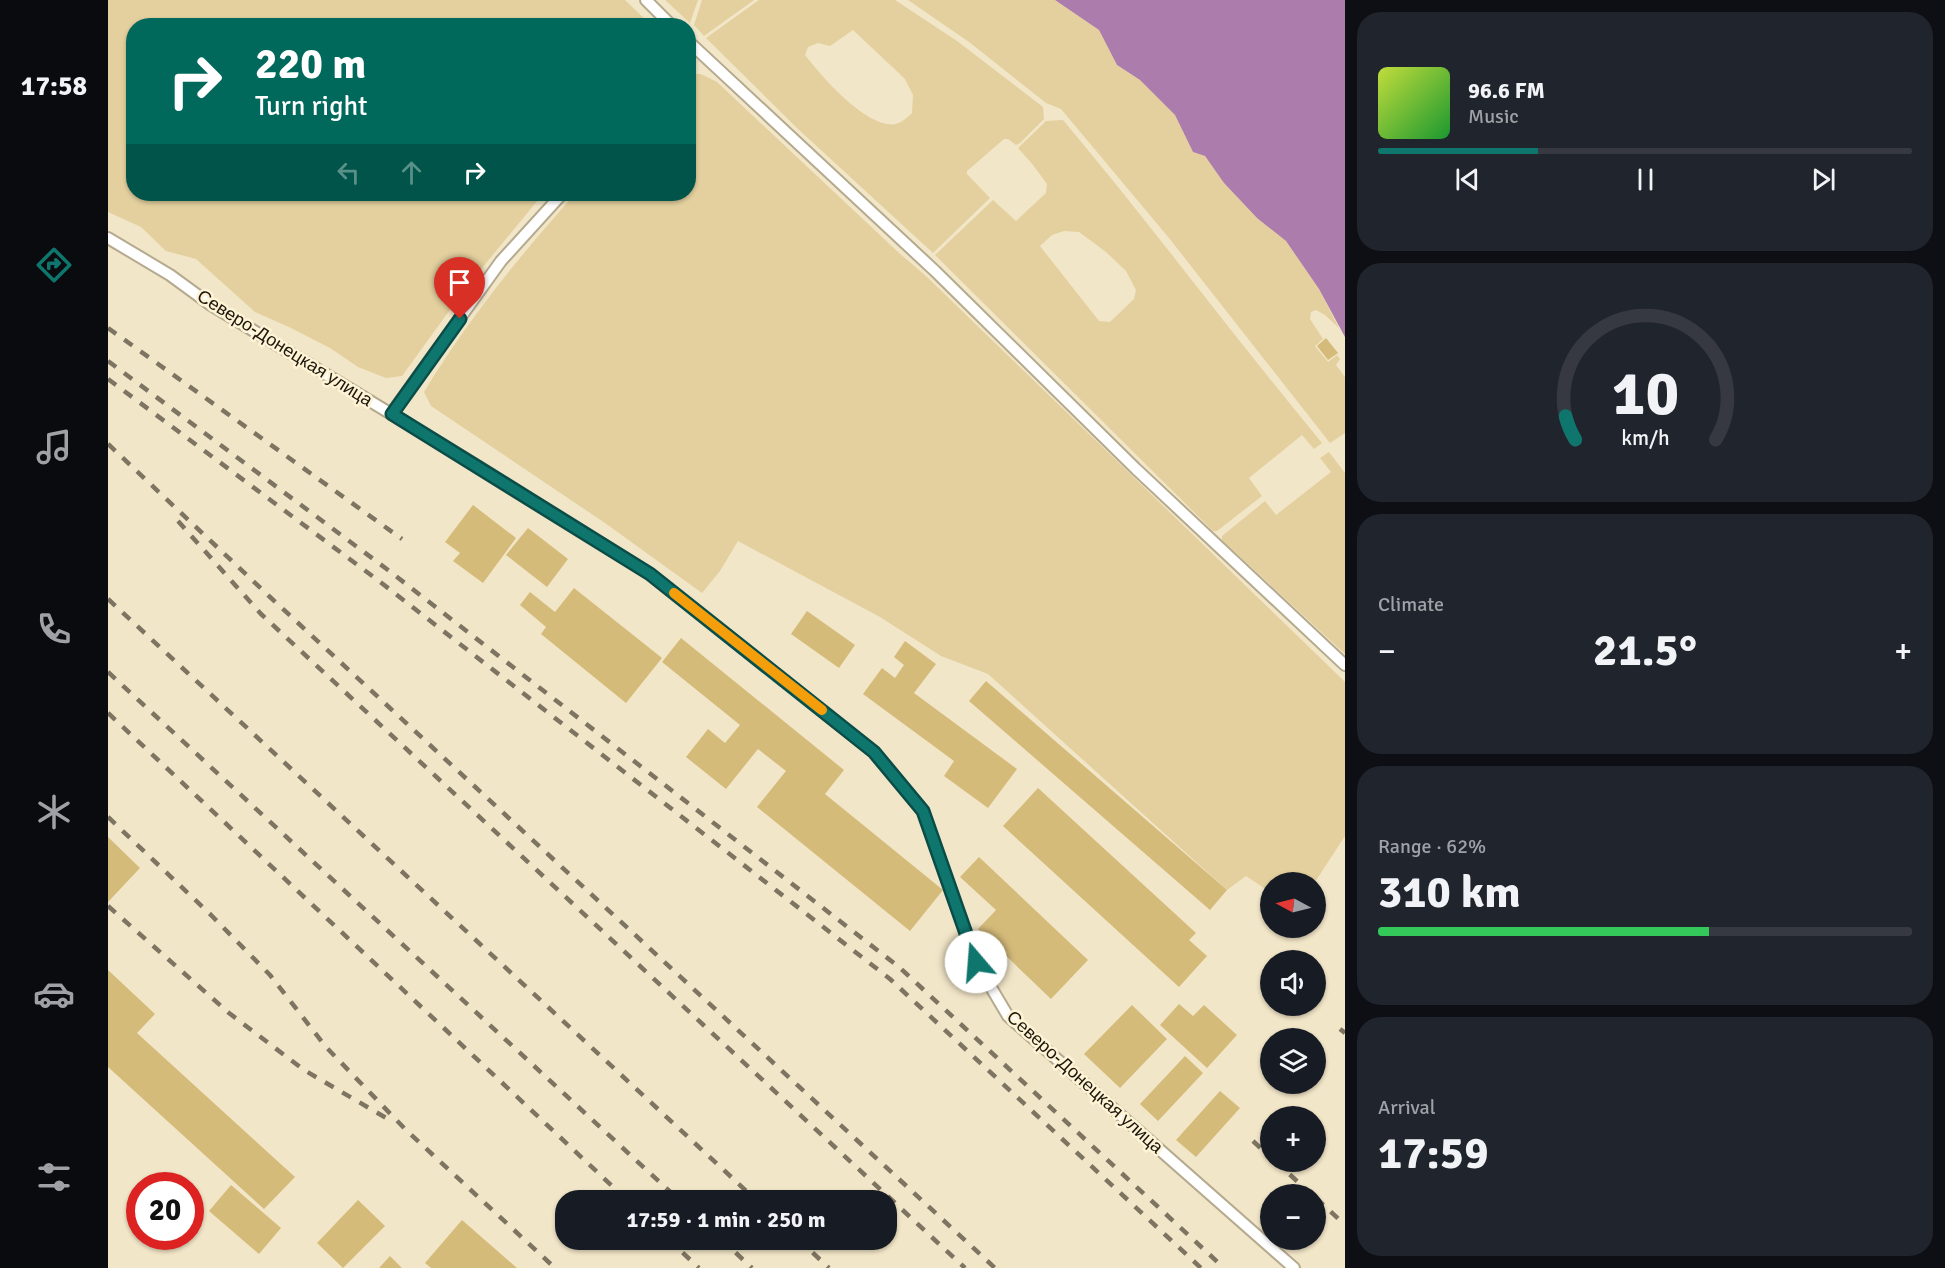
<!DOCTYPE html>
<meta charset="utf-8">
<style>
body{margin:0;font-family:Signika,sans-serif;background:#20242c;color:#f1f3f6;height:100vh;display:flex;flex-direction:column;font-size:22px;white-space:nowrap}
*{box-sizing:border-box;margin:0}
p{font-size:20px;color:#9ea1a6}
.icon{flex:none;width:33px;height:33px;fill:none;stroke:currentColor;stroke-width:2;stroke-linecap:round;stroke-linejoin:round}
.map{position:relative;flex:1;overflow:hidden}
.side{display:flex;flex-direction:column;gap:12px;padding:12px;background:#0d0f14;width:600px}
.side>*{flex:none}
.guide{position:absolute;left:18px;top:18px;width:570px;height:183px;border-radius:24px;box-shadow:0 2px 4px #0004;background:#00695c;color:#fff;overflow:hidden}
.needle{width:39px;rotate:277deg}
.buttons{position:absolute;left:1152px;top:872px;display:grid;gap:12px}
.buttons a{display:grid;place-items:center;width:66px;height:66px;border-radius:50%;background:#171b24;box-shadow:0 2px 4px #0004;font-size:30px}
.speed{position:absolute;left:18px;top:1172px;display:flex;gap:12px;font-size:30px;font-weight:700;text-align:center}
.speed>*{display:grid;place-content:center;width:78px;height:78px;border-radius:50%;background:#171b24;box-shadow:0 2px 4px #0004;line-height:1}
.speed .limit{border:9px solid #d22;background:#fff;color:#111}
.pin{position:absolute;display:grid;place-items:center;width:51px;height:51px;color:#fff;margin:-62px -26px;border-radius:50% 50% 50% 0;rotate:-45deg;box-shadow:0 0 6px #0007}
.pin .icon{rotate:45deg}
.me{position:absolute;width:66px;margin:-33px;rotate:342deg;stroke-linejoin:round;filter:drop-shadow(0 0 4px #0008)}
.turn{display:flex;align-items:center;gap:21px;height:126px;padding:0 30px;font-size:27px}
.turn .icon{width:78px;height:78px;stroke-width:2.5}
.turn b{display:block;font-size:42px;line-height:51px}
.lanes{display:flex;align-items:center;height:57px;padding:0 30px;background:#0003;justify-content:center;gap:30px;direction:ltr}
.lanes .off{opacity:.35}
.big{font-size:45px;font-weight:700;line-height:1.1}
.side .tile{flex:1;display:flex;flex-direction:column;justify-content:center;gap:9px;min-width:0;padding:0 21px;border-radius:24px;background:#20242c}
.side .dial{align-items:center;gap:0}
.dial svg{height:156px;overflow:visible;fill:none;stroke:#363941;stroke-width:7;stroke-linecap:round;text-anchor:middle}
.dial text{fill:#f1f3f6;stroke:none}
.song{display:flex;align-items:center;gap:18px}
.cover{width:72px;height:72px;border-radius:9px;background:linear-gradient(135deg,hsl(70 70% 55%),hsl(130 70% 35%))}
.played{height:6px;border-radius:3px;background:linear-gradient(90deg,#0f766e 30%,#363941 30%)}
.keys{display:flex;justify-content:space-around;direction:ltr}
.heat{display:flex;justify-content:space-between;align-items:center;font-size:33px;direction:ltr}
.charge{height:9px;border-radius:4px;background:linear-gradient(90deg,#34c759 62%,#363941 0)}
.trip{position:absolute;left:447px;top:1190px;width:342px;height:60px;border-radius:24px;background:#171b24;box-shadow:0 2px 4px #0004;font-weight:700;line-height:60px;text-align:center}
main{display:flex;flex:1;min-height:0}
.tabs{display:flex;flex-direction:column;width:108px;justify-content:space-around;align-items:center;background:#090b0e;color:#9ea1a6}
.tabs .icon{width:42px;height:42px}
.tabs .on{color:#0f766e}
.tabs b{font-size:27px;color:#f1f3f6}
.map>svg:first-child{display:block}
.green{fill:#e4d09e;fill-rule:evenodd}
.water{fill:#ab7cac}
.building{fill:#d5bb7a}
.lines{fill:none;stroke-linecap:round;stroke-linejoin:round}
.service-casing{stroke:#b5aa8e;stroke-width:14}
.service{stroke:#fff;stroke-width:10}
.rail{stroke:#7d7562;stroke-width:4.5;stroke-dasharray:10 10;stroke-linecap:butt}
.route-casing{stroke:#0a4d48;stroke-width:15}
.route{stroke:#0f766e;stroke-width:10}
.slow{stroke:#f59e0b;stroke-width:10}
.labels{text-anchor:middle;stroke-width:5;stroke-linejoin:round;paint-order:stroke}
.street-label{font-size:18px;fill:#1b170c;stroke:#fff3d5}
</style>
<main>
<nav class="tabs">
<b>17:58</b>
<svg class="icon on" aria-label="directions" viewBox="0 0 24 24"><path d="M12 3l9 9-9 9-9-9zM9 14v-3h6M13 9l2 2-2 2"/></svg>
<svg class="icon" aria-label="music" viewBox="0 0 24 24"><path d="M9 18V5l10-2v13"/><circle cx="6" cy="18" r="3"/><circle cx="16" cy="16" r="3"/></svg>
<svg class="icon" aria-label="phone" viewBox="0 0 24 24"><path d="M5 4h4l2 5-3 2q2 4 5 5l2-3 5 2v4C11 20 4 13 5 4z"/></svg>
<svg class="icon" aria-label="climate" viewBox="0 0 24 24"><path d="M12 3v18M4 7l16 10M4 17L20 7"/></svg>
<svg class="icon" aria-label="car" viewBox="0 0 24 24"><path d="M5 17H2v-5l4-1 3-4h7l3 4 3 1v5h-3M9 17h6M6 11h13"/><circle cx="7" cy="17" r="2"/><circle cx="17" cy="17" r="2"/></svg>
<svg class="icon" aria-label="filters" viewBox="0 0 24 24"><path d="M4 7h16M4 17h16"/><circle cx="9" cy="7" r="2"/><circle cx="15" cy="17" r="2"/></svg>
</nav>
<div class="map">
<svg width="1237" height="1268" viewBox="0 0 1237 1268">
<rect width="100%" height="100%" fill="#f2e6c8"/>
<path class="green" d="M0,0H517L543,25L26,26V194H435L360,285L294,376L278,378L250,367L222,348L181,327L147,312L88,259L58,251L33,227L0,212Z
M557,0H590L582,23Z
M594,0H646L596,36L586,25Z
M651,0H787L849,41L935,107L936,119L912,143L908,145L900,139H896L859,171V174L882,198L825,253L690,129L598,38ZM745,30L797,79L805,95L804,113C797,120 790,126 779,124C751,119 714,77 697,55L700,47L710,43L722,46Z
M800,0H947L991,30L1009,65L1032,80L1067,115L1085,152L1097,156L1116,183L1149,218L1178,241L1211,289L1231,328L1217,315L1208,310L1203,312L1202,319L1215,339L1207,346L1220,362L1229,355L1232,359L1228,365L1237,377V433L1222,443L1061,238L953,109L938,103L861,42Z
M581,74H593L609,82L790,252L818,276L1237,682V836L1207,882H1162V892L1138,876L1119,890L880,674L833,656L772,617L630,541L612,571L594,593L497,523L323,406L316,392C361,318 410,258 467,194H580Z
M955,120C1044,226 1126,337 1214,443L1206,449L1194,435L1141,478L1154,496L1109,531H1105L827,255L885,200L908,221L938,193L939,184L925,165L910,148L938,121ZM956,231L971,232L998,252L1018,271L1028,290L1026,299L1002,322L991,321L932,246L944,235Z
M1221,452L1237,473V654L1114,540V536L1157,501L1168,515L1223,472L1212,458Z"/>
<path class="water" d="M947,0H1237V337L1211,289L1178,241L1149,218L1116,183L1097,156L1085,152L1067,115L1032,80L1009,65L991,30Z"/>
<path class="building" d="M1218,338L1230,353L1220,360L1209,346Z
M365,505L408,538L375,583L345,561L352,553L337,542Z
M420,528L460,559L439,587L398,555Z
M466,588L554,658L518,703L433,634L438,627L412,605L422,592L447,612Z
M699,611L747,645L731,668L683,634Z
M573,638L736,770L717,794L835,890L802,931L649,807L678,771L650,749L618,789L578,757L600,729L617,743L632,725L554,662Z
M797,641L828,664L806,693L909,769L880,808L836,776L846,761L755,694L774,668L787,678L796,665L786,657Z
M878,681L1119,890L1102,910L861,701Z
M930,788L1088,933L1081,940L1099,956L1071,987L895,826Z
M0,837L32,868L0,902Z
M871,857L980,960L943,999L870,929L888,910L852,877Z
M0,970L47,1014L29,1033L187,1177L156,1209L0,1067Z
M1071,1004L1085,1016L1096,1005L1129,1035L1099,1068L1052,1025Z
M1024,1005L1059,1039L1012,1088L976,1054Z
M1077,1056L1095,1073L1050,1121L1032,1104Z
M1112,1091L1132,1108L1088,1157L1068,1140Z
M123,1185L173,1228L151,1254L101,1211Z
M250,1200L277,1226L235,1268L209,1243Z
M354,1220L409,1268H323L317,1263Z
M282,1256L294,1268H271Z"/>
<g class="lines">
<defs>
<path id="service" d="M538,0L564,26
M580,41L827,271L1028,469L1237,665
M0,238L62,275L103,305L371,467L542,574L766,752L815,811L868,962L900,1016L1186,1268
M283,414L393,261L454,194"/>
</defs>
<use href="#service" class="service-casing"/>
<use href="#service" class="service"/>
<path class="rail" d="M0,328L294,539
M0,361L280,570L791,967L1116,1268
M0,379L271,581L782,979L1093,1268
M0,444L162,597L887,1268
M70,521L153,614L857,1268
M0,599L648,1200
M0,672L571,1200
M0,713L519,1200
M0,817L103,915L162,975L218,1047L298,1130L447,1268
M0,906L121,1013L196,1070L285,1122
M1232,1029L1237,1033
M1145,1141L1162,1157
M1167,1161L1203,1194
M1208,1198L1237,1225
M560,1239L591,1268
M613,1239L644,1268
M690,1239L721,1268"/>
</g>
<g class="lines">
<defs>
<path id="route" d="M352,319L284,414L542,574L766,752L815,811L868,962"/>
</defs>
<use href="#route" class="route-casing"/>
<use href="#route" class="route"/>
<path class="slow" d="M566,593L714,710"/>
</g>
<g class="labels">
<g class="street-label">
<text transform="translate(177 348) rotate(32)" y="6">Северо-Донецкая улица</text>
<text transform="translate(977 1082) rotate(42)" y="6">Северо-Донецкая улица</text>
</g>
</g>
</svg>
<div class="buttons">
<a><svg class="needle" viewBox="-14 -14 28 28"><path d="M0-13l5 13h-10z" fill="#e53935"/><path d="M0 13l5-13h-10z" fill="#9ea1a6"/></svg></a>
<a><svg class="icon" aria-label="sound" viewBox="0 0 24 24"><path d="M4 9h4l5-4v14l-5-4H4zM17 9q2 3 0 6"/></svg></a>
<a><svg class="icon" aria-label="layers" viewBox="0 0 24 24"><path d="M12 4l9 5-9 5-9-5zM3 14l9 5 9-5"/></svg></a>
<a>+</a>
<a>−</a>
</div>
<div class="speed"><div class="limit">20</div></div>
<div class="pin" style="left:352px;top:319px;background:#d93025"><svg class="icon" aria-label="arrive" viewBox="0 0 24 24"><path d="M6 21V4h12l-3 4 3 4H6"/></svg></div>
<svg class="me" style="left:868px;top:962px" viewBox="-20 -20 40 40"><circle r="19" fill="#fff"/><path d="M0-13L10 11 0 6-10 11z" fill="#0f766e"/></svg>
<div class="trip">17:59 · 1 min · 250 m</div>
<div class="guide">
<div class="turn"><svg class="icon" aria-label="right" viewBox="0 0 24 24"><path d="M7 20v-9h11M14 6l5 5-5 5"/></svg><div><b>220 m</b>Turn right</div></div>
<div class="lanes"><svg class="icon off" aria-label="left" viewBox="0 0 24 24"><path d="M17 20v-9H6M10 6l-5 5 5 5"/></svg><svg class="icon off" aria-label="ahead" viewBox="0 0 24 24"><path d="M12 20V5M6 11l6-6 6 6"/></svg><svg class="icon" aria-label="right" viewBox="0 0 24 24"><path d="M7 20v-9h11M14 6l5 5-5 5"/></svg></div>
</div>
</div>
<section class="side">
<div class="tile">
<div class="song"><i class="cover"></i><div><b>96.6 FM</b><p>Music</p></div></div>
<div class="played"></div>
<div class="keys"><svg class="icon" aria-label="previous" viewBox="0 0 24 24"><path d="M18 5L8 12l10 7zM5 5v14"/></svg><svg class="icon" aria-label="pause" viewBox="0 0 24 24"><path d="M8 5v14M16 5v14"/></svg><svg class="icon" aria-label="next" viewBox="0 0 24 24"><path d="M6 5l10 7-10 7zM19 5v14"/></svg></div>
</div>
<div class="tile dial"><svg viewBox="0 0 100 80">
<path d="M14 69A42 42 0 1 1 86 69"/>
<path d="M14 69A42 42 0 0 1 9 57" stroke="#0f766e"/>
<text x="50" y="56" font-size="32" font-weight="700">10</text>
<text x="50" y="72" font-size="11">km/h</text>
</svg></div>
<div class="tile"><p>Climate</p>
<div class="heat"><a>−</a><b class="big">21.5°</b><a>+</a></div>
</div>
<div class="tile"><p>Range · 62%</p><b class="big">310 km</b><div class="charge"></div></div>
<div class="tile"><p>Arrival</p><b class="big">17:59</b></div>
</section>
</main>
